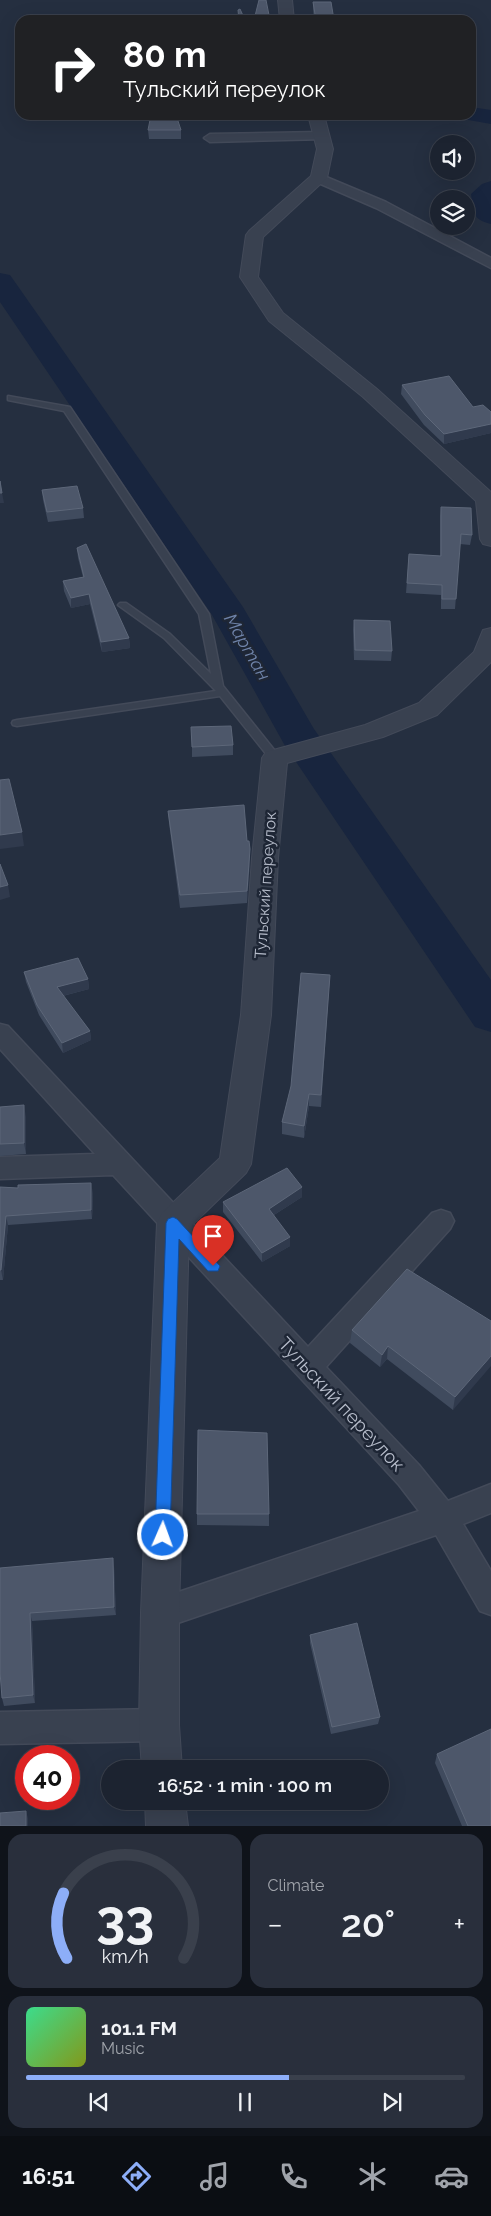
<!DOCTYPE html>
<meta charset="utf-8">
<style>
body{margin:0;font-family:Raleway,sans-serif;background:#292f3c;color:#f1f3f6;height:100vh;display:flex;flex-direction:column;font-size:19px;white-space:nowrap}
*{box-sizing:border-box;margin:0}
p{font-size:16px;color:#a0a4ab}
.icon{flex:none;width:28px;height:28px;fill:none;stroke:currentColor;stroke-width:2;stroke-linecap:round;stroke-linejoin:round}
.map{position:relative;height:1826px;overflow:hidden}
.details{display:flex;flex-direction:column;gap:8px;padding:8px;background:#0f131a;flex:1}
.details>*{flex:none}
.guide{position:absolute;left:15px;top:15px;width:461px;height:105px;border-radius:15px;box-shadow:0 5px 20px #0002,0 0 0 1px #3a404c;background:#202124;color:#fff;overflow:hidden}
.controls{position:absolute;left:430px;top:135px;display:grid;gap:10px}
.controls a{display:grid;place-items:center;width:45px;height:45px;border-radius:50%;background:#1c2330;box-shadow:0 5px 20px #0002,0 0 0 1px #3a404c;font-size:25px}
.speed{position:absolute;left:15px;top:1745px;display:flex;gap:10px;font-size:25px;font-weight:700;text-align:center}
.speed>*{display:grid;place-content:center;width:65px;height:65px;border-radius:50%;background:#1c2330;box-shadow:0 5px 20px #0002,0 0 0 1px #3a404c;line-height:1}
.speed .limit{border:8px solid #d22;background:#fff;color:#111}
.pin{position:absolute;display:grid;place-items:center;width:42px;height:42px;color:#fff;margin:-51px -21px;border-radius:50% 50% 50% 0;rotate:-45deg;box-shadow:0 0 5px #0007}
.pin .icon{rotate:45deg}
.me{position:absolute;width:55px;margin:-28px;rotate:2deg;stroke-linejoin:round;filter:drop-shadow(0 0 4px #0008)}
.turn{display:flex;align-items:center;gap:18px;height:105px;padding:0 25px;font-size:22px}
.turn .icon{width:65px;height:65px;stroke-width:2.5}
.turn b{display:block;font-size:35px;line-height:42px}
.big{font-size:38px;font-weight:600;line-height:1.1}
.details .tile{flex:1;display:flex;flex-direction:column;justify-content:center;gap:8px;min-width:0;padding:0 18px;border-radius:15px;background:#292f3c}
.details .dial{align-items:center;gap:0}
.dial svg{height:130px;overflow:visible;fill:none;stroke:#3a404c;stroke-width:7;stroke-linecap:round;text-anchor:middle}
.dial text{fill:#f1f3f6;stroke:none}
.song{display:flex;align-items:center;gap:15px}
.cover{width:60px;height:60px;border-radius:8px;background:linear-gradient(135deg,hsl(150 70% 55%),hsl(70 70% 35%))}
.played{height:5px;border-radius:2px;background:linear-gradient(90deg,#8daef8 60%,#3a404c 60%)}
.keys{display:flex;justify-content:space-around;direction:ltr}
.heat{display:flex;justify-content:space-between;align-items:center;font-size:28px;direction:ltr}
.details .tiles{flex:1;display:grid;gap:8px;grid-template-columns:1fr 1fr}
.tile:last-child{grid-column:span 2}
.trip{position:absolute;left:101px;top:1760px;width:288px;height:50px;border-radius:25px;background:#1c2330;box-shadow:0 5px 20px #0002,0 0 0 1px #3a404c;font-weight:600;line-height:50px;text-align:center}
.tabs{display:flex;height:80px;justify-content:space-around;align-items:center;background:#0b0e13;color:#a0a4ab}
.tabs .icon{width:35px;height:35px}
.tabs .selected{color:#8daef8}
.tabs b{font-size:22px;color:#f1f3f6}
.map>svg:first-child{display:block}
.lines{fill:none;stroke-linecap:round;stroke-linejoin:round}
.river{fill:#18253e;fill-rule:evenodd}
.service-casing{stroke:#434a59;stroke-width:3}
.minor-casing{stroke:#434a59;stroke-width:3}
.tertiary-casing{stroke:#434a59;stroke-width:2}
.service{fill:#394150;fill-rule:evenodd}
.minor{fill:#394150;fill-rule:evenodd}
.tertiary{fill:#394150;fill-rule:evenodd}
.wall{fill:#404b5e}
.shaded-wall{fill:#303a4d}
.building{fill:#4d576a;stroke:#5d6779}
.route{fill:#1a73e8;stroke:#114b97}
.labels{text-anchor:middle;stroke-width:5;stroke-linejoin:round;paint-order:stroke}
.street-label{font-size:16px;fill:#b6bcca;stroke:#1e2635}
.water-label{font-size:18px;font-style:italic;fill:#6f83a9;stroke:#1e2635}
.near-street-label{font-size:19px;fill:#b6bcca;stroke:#1e2635}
</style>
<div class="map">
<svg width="491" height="1826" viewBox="0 0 491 1826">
<rect width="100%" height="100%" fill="#252f40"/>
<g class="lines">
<path class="river" d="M471,107L491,110V124L463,119L460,115H471Z
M491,181V224C471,219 474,212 471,194L482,184Z
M0,273L10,275L243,607L314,729L491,980V1032L475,1027L284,744L212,615L0,302Z"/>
<defs>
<path id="service" d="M8,396L70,407L209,614L223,686L279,756L280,758L279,760H271L220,696L17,726L13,725L12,723L13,721L17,720L216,691L164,638L118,605L120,603H126L170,634L211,674L199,614L64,411L8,400Z"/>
<path id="minor" d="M321,132L326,133L327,136L326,139L210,142L204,138L210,134Z
M319,174L386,202L491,258V268L376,208L314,181L312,178L314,175Z
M0,1024L8,1026L308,1347L432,1213L441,1210L450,1213L454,1221L450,1229L326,1367L419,1465L448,1501L491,1484V1513L463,1524L491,1571V1615L480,1611L436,1535L160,1629L149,1624L144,1613L149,1602L419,1511L399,1485L113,1175L0,1179V1157L95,1154L0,1049Z
M159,1709L170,1714L175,1725L170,1736L159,1741L0,1744V1712Z"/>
<path id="tertiary" d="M278,0H292L294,20H280Z
M308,115H324L333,149L327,178L263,237L258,277L283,313L377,389L491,492V546L483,544L480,539L476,501L363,397L269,321L240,277L246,235L249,231L311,176L317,149Z
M491,628V662L437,715L383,737L287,763L278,858L271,1015L251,1164L246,1173L189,1228L179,1613V1725L182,1769H142L139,1725L141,1613L157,1223L162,1213L220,1158L241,1015L252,858L262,758L266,752L365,725L419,703L474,652L483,630Z
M145,1801H185L188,1826H146Z"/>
</defs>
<use href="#service" class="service-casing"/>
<use href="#minor" class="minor-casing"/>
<use href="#tertiary" class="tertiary-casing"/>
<use href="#service" class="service"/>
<use href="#minor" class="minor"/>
<use href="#tertiary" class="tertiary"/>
</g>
<path class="wall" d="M313,2L334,20H314L313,9Z
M148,130H181V139H149Z
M402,385L473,407L491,412V433L444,444L424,425L401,394Z
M42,490L83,508L84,518L48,522L43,500Z
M441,507L472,535L470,545L460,544L455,609H441V595L406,593L409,554L440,556V516Z
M77,548L129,638L130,648L102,652L90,604L71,608L64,591L63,581L83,577L78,558Z
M354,620L392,651L391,661L354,660L353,630Z
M233,745V755L192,757V747Z
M168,811L247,841L250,861L247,903L180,908L169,823Z
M24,972L88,979L89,989L63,996L90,1031L91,1040L63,1053L39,1015L26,982Z
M330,975L321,1107L309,1106L304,1138L282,1134V1122Z
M0,1107L26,1117V1154L0,1156Z
M0,1187L93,1193L92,1219L8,1225L3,1280H0Z
M302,1197L274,1215L290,1246L262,1262L223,1212V1202Z
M491,1321L453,1410L387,1359L380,1367L350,1343L352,1330Z
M197,1514H269V1526L197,1525Z
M114,1566L116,1615L32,1621L35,1703L4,1706L2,1698L0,1568Z
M310,1635L380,1717L378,1724L331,1734L310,1643Z
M437,1754L491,1826H462L435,1763Z"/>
<path class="shaded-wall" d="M491,424V433L444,444V434Z
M0,493H2L4,503H0Z
M89,594L90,604L71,608V598Z
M129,638L130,648L102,652L101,642Z
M22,832L24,846L0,849V835Z
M250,849V861L247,903V891Z
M8,885L10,897L0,900V887Z
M88,979L89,989L58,997L57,987Z
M90,1031L91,1040L63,1053L62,1043Z
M309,1094V1106L304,1138V1126Z
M24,1105L26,1117V1154L24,1143Z
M91,1183L93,1193L92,1219L91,1210Z
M302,1187V1197L269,1218V1209Z
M6,1216L8,1225L3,1280L1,1270Z
M290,1237V1246L262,1262V1253Z
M388,1346L387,1359L380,1367L382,1355Z
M491,1356V1366L453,1410L455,1397Z
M113,1558L114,1566L116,1615L114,1607Z
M30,1613L32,1621L35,1703L33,1695Z
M26,1811L28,1818V1826H26Z"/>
<path class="building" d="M259,0H266L270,20H254Z
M313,2H331L334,20H316Z
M240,9L245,20H239L238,10Z
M151,115H176L181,130H148Z
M449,376L473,407L483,405L491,412V424L444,434L425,415L402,385Z
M0,481L2,493H0Z
M77,486L83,508L47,512L42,490Z
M441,507L471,508L472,535L461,534L456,599H442V585L407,583L409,554L441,556Z
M86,544L129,638L101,642L89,594L71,598L63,581L84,577L77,548Z
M354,620L390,621L392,651L355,650Z
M231,726L233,745L192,747L191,727Z
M9,779L22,832L0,835V780Z
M244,805L247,841H249L250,849L247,891L180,895L168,811Z
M0,864L8,885L0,887Z
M78,958L88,979L57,987L90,1031L62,1043L37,1005L24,972Z
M301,973L330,975L321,1095L309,1094L304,1126L282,1122L291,1086Z
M24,1105V1143L0,1144V1107Z
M287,1168L302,1187L269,1209L290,1237L262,1253L223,1202Z
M91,1183V1210L6,1216L1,1270H0V1187L18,1188V1185Z
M407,1269L491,1321V1356L455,1397L388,1346L382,1355L352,1330Z
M198,1430L267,1433L269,1514H197Z
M113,1558L114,1607L30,1613L33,1695L2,1698L0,1672V1568Z
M357,1623L380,1717L332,1727L310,1635Z
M491,1729V1826H468L437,1754Z
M26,1811V1826H0V1813Z"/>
<path class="route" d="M173,1217L177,1219L220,1266L218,1271H208L179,1239L170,1535L168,1540L163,1542L157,1540L155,1535L166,1223L168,1219Z"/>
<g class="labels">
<g class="street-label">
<text transform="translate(265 885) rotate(-86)" y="6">Тульский переулок</text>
</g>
<g class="water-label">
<text transform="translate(247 647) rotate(60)" y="6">Мартан</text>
</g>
<g class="near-street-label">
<text transform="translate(342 1404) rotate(47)" y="7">Тульский переулок</text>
</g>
</g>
</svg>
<div class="controls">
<a><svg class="icon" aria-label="sound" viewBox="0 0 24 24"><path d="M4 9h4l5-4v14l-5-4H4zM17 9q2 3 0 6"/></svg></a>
<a><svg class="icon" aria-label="layers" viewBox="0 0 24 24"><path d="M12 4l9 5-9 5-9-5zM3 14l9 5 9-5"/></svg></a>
</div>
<div class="speed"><div class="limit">40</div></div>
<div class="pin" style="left:213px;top:1266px;background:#d93025"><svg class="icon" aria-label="arrive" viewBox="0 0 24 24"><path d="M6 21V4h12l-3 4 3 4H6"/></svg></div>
<svg class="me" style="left:163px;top:1535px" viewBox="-20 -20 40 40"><circle r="17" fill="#1a73e8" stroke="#fff" stroke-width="3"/><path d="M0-11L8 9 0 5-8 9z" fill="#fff"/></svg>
<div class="trip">16:52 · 1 min · 100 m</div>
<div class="guide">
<div class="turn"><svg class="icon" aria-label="right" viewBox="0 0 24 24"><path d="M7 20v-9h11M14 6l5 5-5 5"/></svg><div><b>80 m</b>Тульский переулок</div></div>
</div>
</div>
<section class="details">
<div class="tiles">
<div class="tile dial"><svg viewBox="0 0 100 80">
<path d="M14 69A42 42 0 1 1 86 69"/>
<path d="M14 69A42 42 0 0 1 12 29" stroke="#8daef8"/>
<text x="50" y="56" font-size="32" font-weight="700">33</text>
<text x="50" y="72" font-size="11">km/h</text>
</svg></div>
<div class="tile"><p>Climate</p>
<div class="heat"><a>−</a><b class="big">20°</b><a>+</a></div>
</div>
<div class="tile">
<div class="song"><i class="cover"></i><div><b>101.1 FM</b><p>Music</p></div></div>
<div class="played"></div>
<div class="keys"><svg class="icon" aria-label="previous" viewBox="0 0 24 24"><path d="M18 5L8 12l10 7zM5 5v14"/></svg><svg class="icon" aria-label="pause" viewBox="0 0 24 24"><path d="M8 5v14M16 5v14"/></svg><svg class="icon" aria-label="next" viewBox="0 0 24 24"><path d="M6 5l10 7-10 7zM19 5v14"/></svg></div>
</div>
</div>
</section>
<nav class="tabs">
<b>16:51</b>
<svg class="icon selected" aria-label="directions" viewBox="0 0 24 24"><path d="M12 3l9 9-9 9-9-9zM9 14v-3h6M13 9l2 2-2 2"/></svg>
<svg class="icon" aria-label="music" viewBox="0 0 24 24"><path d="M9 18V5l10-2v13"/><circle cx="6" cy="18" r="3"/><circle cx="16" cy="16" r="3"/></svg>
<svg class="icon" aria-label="phone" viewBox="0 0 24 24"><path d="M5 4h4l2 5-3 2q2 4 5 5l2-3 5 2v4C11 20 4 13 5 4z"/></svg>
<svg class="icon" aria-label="climate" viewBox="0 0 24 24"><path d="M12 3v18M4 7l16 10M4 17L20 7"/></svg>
<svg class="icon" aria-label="car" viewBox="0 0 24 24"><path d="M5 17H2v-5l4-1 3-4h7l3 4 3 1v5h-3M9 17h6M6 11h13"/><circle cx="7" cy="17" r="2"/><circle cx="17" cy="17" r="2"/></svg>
</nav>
